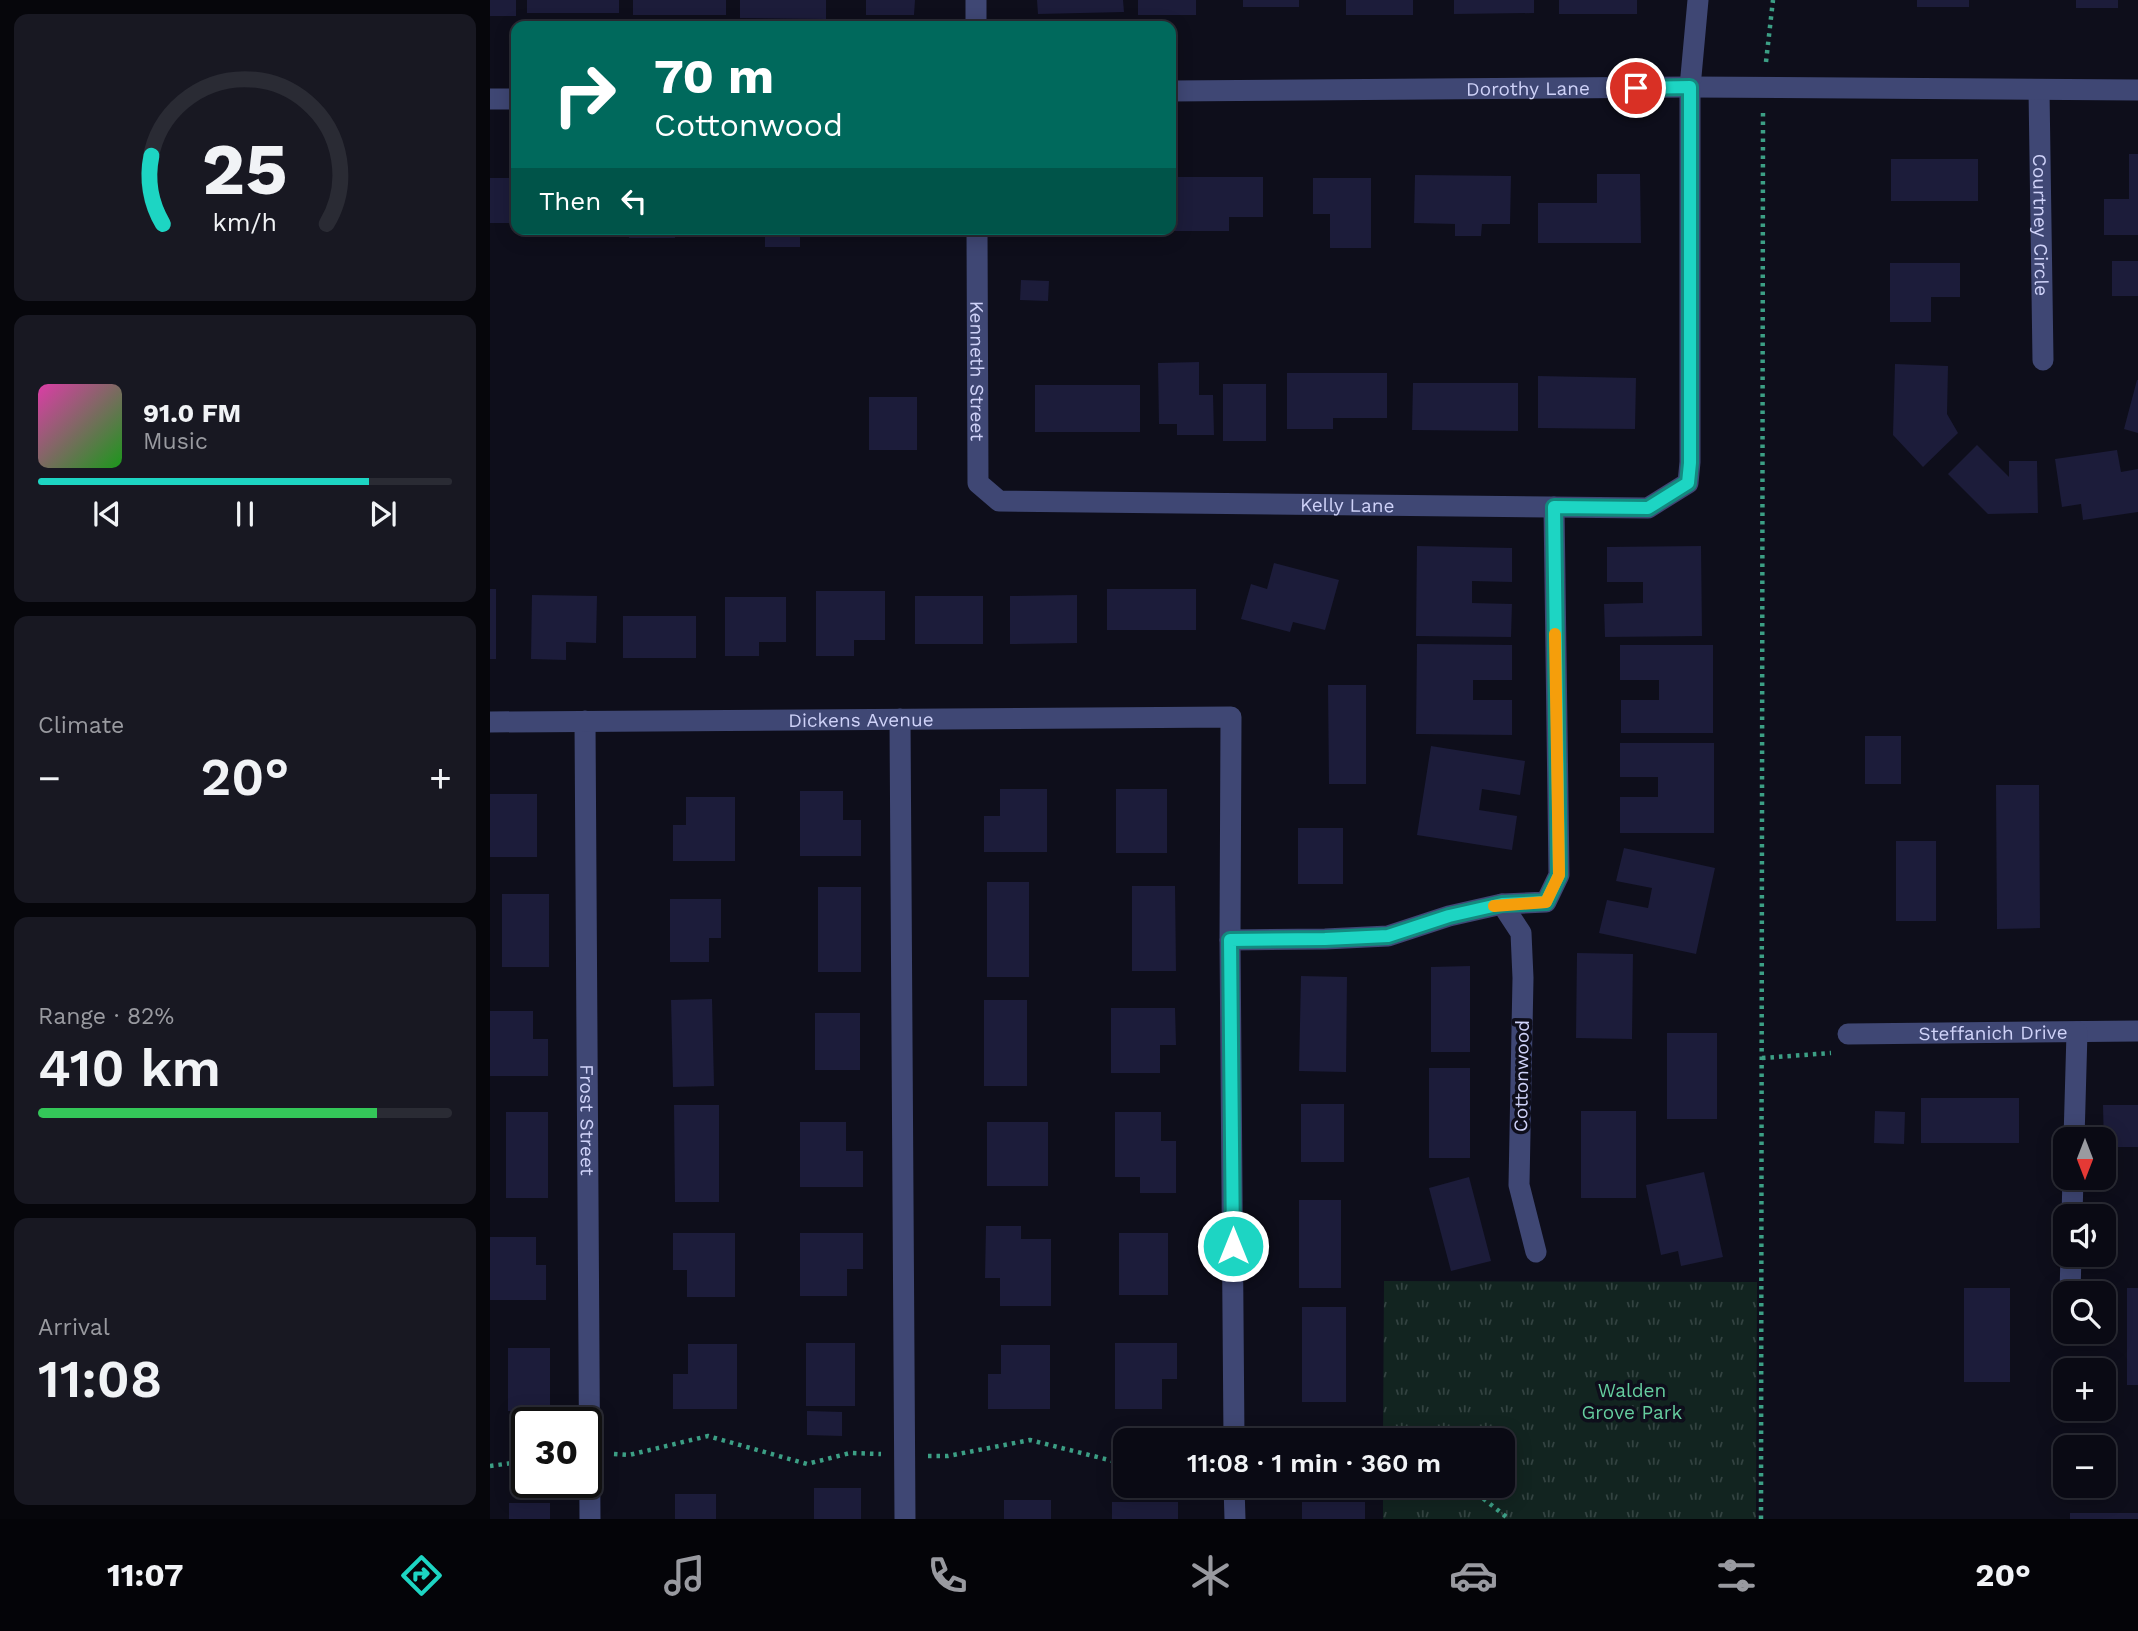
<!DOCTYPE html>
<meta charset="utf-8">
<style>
body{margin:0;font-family:"Work Sans",sans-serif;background:#181822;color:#f1f3f6;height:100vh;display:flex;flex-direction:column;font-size:26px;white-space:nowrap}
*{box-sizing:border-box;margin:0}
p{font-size:23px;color:#999aa0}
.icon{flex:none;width:38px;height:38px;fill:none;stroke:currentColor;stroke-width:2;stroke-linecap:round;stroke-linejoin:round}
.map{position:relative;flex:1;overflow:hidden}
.side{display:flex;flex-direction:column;gap:14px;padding:14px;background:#06060b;width:490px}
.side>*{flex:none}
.hud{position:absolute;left:21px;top:21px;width:665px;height:214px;border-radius:14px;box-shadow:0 4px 18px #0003,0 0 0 2px #2a2b34;background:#00695c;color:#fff;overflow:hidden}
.needle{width:46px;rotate:180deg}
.buttons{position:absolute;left:1563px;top:1127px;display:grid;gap:14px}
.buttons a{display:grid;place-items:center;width:63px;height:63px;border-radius:14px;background:#0a0a14;box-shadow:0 4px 18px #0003,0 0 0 2px #2a2b34;font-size:35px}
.speed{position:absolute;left:21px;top:1407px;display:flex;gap:14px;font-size:35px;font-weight:700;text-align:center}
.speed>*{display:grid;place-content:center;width:91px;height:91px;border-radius:50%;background:#0a0a14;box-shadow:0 4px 18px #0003,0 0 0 2px #2a2b34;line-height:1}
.speed .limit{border:4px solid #111;border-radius:10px;background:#fff;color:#111}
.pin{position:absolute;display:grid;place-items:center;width:60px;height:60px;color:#fff;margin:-30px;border:4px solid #fff;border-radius:50%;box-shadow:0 2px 7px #0007}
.me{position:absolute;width:77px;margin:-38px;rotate:0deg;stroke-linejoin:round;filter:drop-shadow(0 0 5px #0008)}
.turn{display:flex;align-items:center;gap:24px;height:147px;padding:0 28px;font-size:32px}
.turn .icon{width:91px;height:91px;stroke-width:2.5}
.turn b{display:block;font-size:49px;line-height:60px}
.then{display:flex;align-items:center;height:66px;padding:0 28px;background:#0003;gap:14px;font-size:26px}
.big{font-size:52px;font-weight:600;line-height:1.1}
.side .card{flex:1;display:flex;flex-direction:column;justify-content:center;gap:10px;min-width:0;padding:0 24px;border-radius:14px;background:#181822}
.side .dial{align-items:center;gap:0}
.dial svg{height:182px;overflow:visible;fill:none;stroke:#2a2b34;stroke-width:7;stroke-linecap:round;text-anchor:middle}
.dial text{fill:#f1f3f6;stroke:none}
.song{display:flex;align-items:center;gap:21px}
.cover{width:84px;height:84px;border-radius:10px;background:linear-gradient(135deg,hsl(320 70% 55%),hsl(120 70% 35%))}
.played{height:7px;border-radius:4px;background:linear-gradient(90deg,#1dd5c3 80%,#2a2b34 80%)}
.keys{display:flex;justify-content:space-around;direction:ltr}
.heat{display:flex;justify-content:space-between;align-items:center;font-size:38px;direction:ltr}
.charge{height:10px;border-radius:5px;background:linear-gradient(90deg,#34c759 82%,#2a2b34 0)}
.trip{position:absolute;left:623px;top:1428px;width:402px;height:70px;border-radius:14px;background:#0a0a14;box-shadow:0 4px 18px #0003,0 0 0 2px #2a2b34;font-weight:600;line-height:70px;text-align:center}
.tabs{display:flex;height:112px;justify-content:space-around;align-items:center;background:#040408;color:#999aa0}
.tabs .icon{width:49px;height:49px}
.tabs .active{color:#1dd5c3}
.tabs b{font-size:32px;color:#f1f3f6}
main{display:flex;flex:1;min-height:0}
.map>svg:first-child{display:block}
.park{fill:url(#park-tufts)}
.building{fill:#1c1c3a}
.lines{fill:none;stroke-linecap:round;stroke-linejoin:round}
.path{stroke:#3c9f85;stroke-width:4.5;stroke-dasharray:3.5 5;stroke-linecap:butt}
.minor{stroke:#3f4774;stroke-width:21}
.route-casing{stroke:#138a7f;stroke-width:18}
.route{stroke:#1dd5c3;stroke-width:12}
.slow{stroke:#f59e0b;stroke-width:12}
.labels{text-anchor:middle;stroke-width:7;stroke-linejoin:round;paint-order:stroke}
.street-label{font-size:19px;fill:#cfd2f8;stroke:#0e0e1b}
.park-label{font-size:19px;fill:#65cd9f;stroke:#0e0e1b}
</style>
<main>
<section class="side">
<div class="card dial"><svg viewBox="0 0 100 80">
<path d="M14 69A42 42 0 1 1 86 69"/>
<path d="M14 69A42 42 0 0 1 9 39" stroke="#1dd5c3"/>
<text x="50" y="56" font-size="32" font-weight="700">25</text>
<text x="50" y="72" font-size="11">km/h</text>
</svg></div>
<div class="card">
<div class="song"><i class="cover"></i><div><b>91.0 FM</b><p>Music</p></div></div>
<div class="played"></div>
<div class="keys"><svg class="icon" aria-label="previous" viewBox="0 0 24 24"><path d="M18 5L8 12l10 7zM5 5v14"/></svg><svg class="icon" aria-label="pause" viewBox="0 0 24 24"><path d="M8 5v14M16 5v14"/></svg><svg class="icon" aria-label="next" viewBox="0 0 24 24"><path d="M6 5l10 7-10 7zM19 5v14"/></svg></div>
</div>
<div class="card"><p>Climate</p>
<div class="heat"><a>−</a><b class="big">20°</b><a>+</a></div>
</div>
<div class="card"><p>Range · 82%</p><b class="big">410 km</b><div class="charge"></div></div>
<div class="card"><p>Arrival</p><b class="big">11:08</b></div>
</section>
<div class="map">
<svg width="1648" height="1519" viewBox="0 0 1648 1519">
<defs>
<pattern id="park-tufts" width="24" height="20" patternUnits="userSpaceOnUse" patternTransform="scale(1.75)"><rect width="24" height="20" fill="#122420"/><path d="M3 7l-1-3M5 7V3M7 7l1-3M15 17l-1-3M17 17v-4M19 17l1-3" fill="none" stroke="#334341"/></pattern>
</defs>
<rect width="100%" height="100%" fill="#0e0e1b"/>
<path class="park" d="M894,1281L1267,1282L1266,1519H893V1486H1013V1440H893Z"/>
<path class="building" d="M0,0H26V16H0Z
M37,0H129V13H37Z
M143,0H236V15H143Z
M250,0H336V19L250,18Z
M376,0H425L424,15H376Z
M547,0H633L634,12L548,14Z
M648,0H706V15H648Z
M753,0H809V7H753Z
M856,0H923V15H856Z
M964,0H1044V13L964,14Z
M1069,0H1147V14H1069Z
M1427,0H1479V7H1427Z
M1586,0H1628V8H1586Z
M1639,154H1648V235H1614V199H1639Z
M1401,159H1488V201H1401Z
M1107,174H1150L1151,243H1048V203H1107Z
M925,175L1021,176L1020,224H992L991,236H965V224L924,223Z
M681,177H773V217H739V231H681Z
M0,178H26V223H0Z
M823,178H881V248H840V214H823Z
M139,229H185V238H139Z
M275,229H310V247H275Z
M1622,261H1648V296H1622Z
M1400,263H1470V297H1441V322H1400Z
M531,280L559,281L558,301L530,300Z
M709,362V395H723L724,435H687V424H669L668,363Z
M1405,364L1458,366L1457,414L1468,433L1433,467L1403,435Z
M797,373H897V418H843V429H797Z
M1048,376L1146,378L1145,429L1048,428Z
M1647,380H1648V433L1634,429Z
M923,383H1028V431L922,430Z
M733,384H776V441H733Z
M545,385H650V432H545Z
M379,397H427V450H379Z
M1487,445L1519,477V461H1547L1548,513L1498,514L1458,474Z
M1627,450L1631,472L1648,469V512L1593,520L1591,504L1572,507L1565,459Z
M927,546L1022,548V582L982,581V603L1022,604L1021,637L926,636Z
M1211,546L1212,636L1115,637L1114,604L1153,603V582H1117V547Z
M784,563L849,580L835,630L803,622L800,632L751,619L761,584L777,589Z
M0,589H6V659H0Z
M617,589H706V630H617Z
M326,591H395V640H364V656H326Z
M42,595L107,596L106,643L76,642V660L41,659Z
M587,595V643L520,644V596Z
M425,596H493V644H425Z
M235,597H296V642H269V656H235Z
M133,616H206V658H133Z
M927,644L1022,645V680H983V700H1022V735L926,734Z
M1130,645H1223V733H1131V700H1169V680H1130Z
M838,685H876V784H839Z
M1375,736H1411V784H1375Z
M1130,743H1224V833H1130V797H1168V777H1130Z
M941,746L1035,761L1030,795L992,789L989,810L1027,816L1022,850L927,835Z
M1506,785H1549L1550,928L1507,929Z
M510,789H557V852H494V816H510Z
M626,789H677V853H626Z
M310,791H353V820H371V856H310Z
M0,794H47V857H0Z
M196,797H245V861H183V825H196Z
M808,828H853V884H808Z
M1406,841H1446V921H1406Z
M1134,848L1225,868L1206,954L1109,933L1117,900L1158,908L1162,888L1126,881Z
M497,882H539V977H497Z
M642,886H685L686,971H642Z
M328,887H371V972H328Z
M12,894H59V967H12Z
M180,899H231V938H219V962H180Z
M1087,953L1143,954L1142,1039L1086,1038Z
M980,966V1052H941V967Z
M811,976L857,977L856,1072L809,1071Z
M222,999L224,1086L183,1087L181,1000Z
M494,1000H537V1086H494Z
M621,1008H685L686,1045H670V1073H621Z
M0,1011H43V1039H58V1076H0Z
M325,1013H370V1070H325Z
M1177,1033H1227V1119H1177Z
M939,1068H980V1158H939Z
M1431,1098H1529V1143H1431Z
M811,1104H854V1162H811Z
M184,1105H229V1202H185Z
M1613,1105H1648V1147H1614Z
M1091,1111H1146V1198H1091Z
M1385,1111L1415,1112L1414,1144L1384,1143Z
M16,1112H58V1198H16Z
M625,1112H671V1141H686V1193H650V1177H625Z
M310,1122H356V1151H373V1187H310Z
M497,1122H558V1186H497Z
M1214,1172L1233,1257L1191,1266L1188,1251L1171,1255L1156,1185Z
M979,1177L1001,1261L961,1271L939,1188Z
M809,1200H851V1288H809Z
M496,1226H531V1239H561V1306H510V1278H495Z
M183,1233H245V1297H197V1270H183Z
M310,1233H373V1269H357V1296H310Z
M629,1233H678V1295H629Z
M0,1237H46V1265H56V1300H0Z
M1474,1288H1520V1382H1474Z
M1637,1288H1648V1385H1637Z
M812,1307H856V1402H812Z
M316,1343H365V1406H316Z
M625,1343H687V1379H672V1409H625Z
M198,1344H247V1409H183V1374H198Z
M511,1345H560V1409H498V1374H511Z
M18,1348H60V1411H18Z
M317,1411L352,1412V1436L317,1435Z
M324,1488H371V1519H324Z
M185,1494H226V1519H185Z
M514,1500H561V1519H514Z
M622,1502H688V1519H622Z
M812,1502H875V1519H812Z
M19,1503H60V1519H19Z
M1580,1513H1648V1519H1580Z"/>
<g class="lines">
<path class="path" d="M1276,62L1283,0
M1272,1058L1341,1053
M893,1440H915
M124,1454L139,1455L218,1436L317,1464L360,1453L391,1454
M438,1456H458L540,1440L627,1462L635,1461
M0,1466L37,1461
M982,1486L990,1496L1019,1519
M1271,1519L1273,113"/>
<g class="minor">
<path d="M486,26V0"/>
<path id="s1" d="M1549,90L1553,360"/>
<path id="s2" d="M681,91L1200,87L1648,90"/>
<path d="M0,99H26"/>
<path id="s3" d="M487,229L488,483L509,501L1158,508L1198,483L1200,462V87L1208,0"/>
<path d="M410,719L415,1519"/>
<path id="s4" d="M95,721L100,1519"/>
<path id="s5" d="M0,722L741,717L740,940L744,1440"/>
<path d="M1012,904L1031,933L1033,978L1029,1185L1046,1252"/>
<path d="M740,940L835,939L898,936L959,916L1012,904L1056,902L1069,875L1064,507"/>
<path id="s6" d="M1358,1034L1648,1031"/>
<path d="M1584,1139L1587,1032"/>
<path d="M1582,1216L1583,1178"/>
<path d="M1580,1293L1581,1255"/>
<path d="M744,1486L745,1519"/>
</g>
</g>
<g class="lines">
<defs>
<path id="route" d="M743,1246L740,940L835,939L898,936L959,916L1012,904L1056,902L1069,875L1064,507L1158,508L1198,483L1200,463V87L1146,88"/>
</defs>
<use href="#route" class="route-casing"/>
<use href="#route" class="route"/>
<path class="slow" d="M1004,906L1056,902L1069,875L1065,634"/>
</g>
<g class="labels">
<g class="street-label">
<text dy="7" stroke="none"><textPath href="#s2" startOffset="357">Dorothy Lane</textPath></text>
<text dy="7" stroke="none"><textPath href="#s1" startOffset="135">Courtney Circle</textPath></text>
<text dy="7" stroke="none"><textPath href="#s3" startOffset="142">Kenneth Street</textPath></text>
<text dy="7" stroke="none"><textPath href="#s3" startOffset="630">Kelly Lane</textPath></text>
<text dy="7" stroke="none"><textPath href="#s5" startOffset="371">Dickens Avenue</textPath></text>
<text dy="7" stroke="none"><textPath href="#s6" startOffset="145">Steffanich Drive</textPath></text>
<text transform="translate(1031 1076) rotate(-89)" y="7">Cottonwood</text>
<text dy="7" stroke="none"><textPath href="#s4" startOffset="399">Frost Street</textPath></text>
</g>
<g class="park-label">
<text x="1142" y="1397">Walden<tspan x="1142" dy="22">Grove Park</tspan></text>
</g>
</g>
</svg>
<div class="buttons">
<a><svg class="needle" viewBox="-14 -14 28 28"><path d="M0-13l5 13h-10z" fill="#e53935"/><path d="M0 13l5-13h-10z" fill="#999aa0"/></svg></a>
<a><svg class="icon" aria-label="sound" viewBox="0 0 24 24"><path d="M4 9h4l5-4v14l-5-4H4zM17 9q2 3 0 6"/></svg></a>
<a><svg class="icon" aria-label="search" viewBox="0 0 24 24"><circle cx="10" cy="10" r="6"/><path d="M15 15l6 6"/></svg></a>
<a>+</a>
<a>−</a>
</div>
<div class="speed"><div class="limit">30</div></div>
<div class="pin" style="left:1146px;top:88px;background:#d93025"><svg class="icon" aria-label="arrive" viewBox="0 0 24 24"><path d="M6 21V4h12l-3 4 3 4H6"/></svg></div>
<svg class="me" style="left:743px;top:1246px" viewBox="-20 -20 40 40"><circle r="17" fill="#1dd5c3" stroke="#fff" stroke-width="3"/><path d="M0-11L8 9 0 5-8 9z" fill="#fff"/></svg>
<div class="trip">11:08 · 1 min · 360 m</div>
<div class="hud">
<div class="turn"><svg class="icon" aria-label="right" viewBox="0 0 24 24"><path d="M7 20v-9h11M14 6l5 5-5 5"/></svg><div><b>70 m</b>Cottonwood</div></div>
<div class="then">Then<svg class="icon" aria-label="left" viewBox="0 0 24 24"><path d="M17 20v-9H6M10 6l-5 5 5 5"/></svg></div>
</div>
</div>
</main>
<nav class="tabs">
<b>11:07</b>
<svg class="icon active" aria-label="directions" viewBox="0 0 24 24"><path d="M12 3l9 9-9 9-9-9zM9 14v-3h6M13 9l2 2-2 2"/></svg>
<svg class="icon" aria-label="music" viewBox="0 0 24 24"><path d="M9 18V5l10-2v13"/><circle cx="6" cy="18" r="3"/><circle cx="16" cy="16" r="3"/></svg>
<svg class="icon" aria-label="phone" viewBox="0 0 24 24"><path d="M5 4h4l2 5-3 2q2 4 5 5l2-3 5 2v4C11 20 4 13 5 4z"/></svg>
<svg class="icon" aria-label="climate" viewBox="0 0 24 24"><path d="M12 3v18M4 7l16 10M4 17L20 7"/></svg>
<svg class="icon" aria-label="car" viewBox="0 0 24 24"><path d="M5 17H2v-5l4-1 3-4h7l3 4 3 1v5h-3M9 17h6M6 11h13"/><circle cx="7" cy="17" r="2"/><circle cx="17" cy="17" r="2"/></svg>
<svg class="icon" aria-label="filters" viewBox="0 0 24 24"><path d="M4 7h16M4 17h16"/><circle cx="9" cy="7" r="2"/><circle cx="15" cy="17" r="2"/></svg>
<b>20°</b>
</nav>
